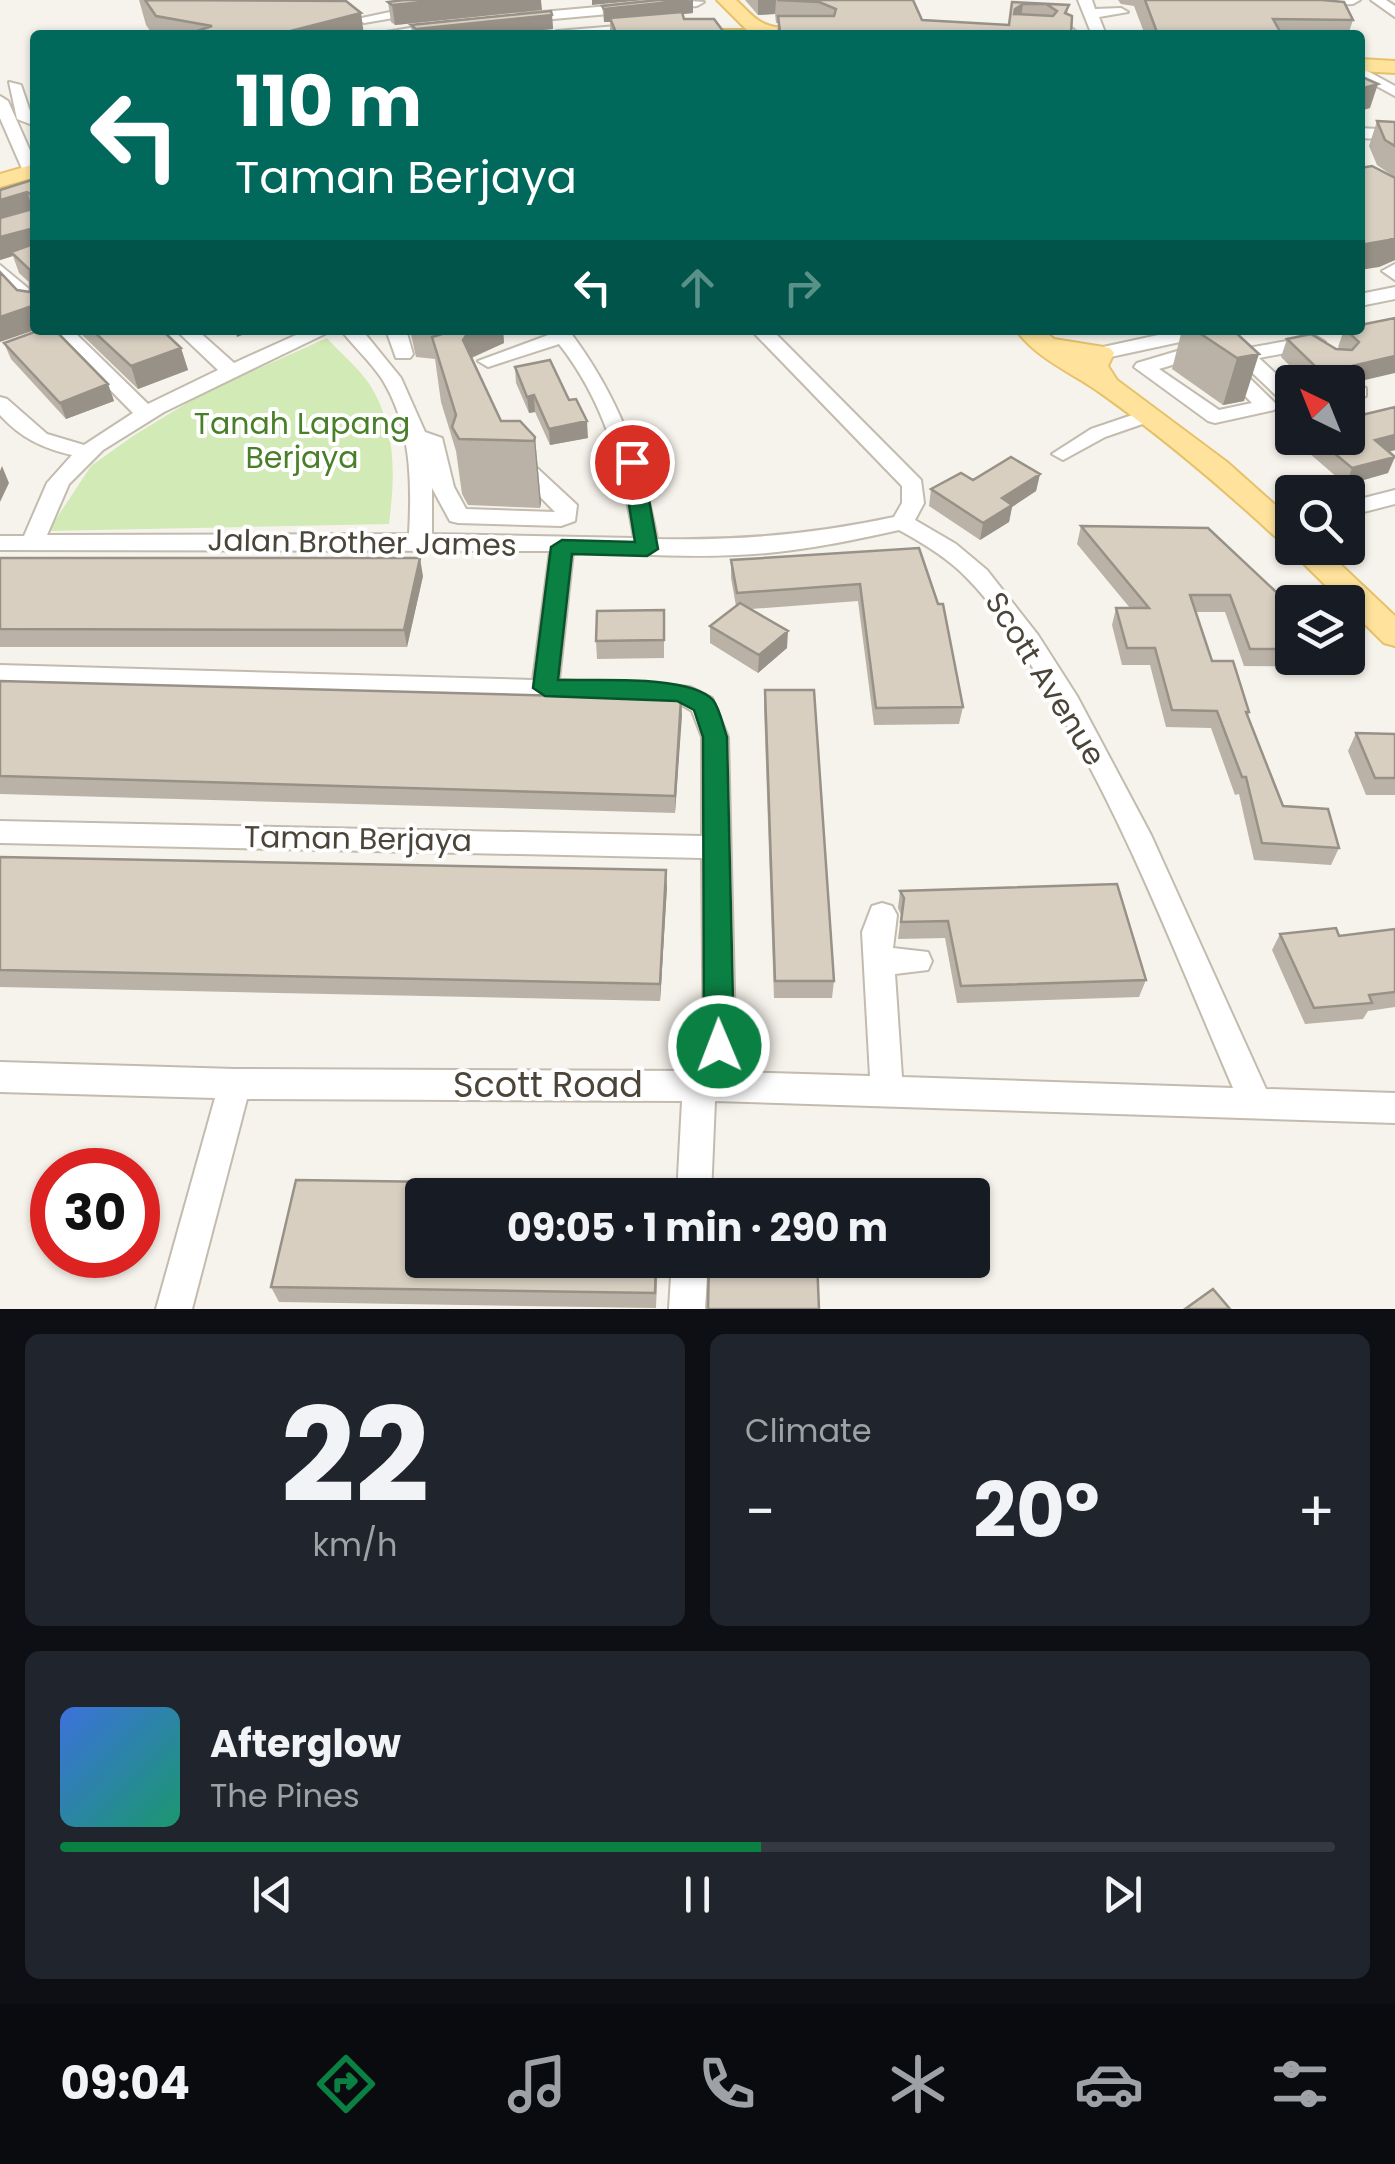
<!DOCTYPE html>
<meta charset="utf-8">
<style>
body{margin:0;font-family:Poppins,sans-serif;background:#20242c;color:#f1f3f6;height:100vh;display:flex;flex-direction:column;font-size:38px;white-space:nowrap}
*{box-sizing:border-box;margin:0}
p{font-size:32px;color:#9ea1a6}
.icon{flex:none;width:55px;height:55px;fill:none;stroke:currentColor;stroke-width:2;stroke-linecap:round;stroke-linejoin:round}
.map{position:relative;height:1309px;overflow:hidden}
.details{display:flex;flex-direction:column;gap:25px;padding:25px;background:#0d0f14;flex:1}
.details>*{flex:none}
.banner{position:absolute;left:30px;top:30px;width:1335px;height:305px;border-radius:10px;box-shadow:0 2px 8px #0004;background:#00695c;color:#fff;overflow:hidden}
.needle{width:65px;rotate:317deg}
.tools{position:absolute;left:1275px;top:365px;display:grid;gap:20px}
.tools a{display:grid;place-items:center;width:90px;height:90px;border-radius:10px;background:#171b24;box-shadow:0 2px 8px #0004;font-size:50px}
.speed{position:absolute;left:30px;top:1148px;display:flex;gap:20px;font-size:50px;font-weight:700;text-align:center}
.speed>*{display:grid;place-content:center;width:130px;height:130px;border-radius:50%;background:#171b24;box-shadow:0 2px 8px #0004;line-height:1}
.speed .limit{border:15px solid #d22;background:#fff;color:#111}
.pin{position:absolute;display:grid;place-items:center;width:85px;height:85px;color:#fff;margin:-42px;border:5px solid #fff;border-radius:50%;box-shadow:0 2px 10px #0007}
.me{position:absolute;width:110px;margin:-55px;rotate:359deg;stroke-linejoin:round;filter:drop-shadow(0 0 8px #0008)}
.turn{display:flex;align-items:center;gap:35px;height:210px;padding:0 40px;font-size:45px}
.turn .icon{width:130px;height:130px;stroke-width:2.5}
.turn b{display:block;font-size:70px;line-height:85px}
.lanes{display:flex;align-items:center;height:95px;padding:0 40px;background:#0003;justify-content:center;gap:50px;direction:ltr}
.lanes .off{opacity:.35}
.big{font-size:75px;font-weight:700;line-height:1.1}
.details .card{flex:1;display:flex;flex-direction:column;justify-content:center;gap:15px;min-width:0;padding:0 35px;border-radius:15px;background:#20242c}
.details .dial{align-items:center;gap:0}
.dial b{font-size:130px;line-height:1}
.song{display:flex;align-items:center;gap:30px}
.cover{width:120px;height:120px;border-radius:15px;background:linear-gradient(135deg,hsl(220 70% 55%),hsl(160 70% 35%))}
.played{height:10px;border-radius:5px;background:linear-gradient(90deg,#0b8043 55%,#363941 55%)}
.keys{display:flex;justify-content:space-around;direction:ltr}
.heat{display:flex;justify-content:space-between;align-items:center;font-size:55px;direction:ltr}
.details .tiles{flex:1;display:grid;gap:25px;grid-template-columns:1fr 1fr}
.card:last-child{grid-column:span 2}
.trip{position:absolute;left:405px;top:1178px;width:585px;height:100px;border-radius:10px;background:#171b24;box-shadow:0 2px 8px #0004;font-weight:700;line-height:100px;text-align:center}
.menu{display:flex;height:160px;justify-content:space-around;align-items:center;background:#090b0e;color:#9ea1a6}
.menu .icon{width:70px;height:70px}
.menu .current{color:#0b8043}
.menu b{font-size:45px;color:#f1f3f6}
.map>svg:first-child{display:block}
.green{fill:#d2eab5}
.lines{fill:none;stroke-linecap:round;stroke-linejoin:round}
.minor-casing{stroke:#c2bbae;stroke-width:4}
.major-casing{stroke:#e6c16a;stroke-width:4}
.minor{fill:#fff;fill-rule:evenodd}
.major{fill:#ffe39c;fill-rule:evenodd}
.wall{fill:#bab2a6}
.shaded-wall{fill:#979187}
.building{fill:#d8cfc1;stroke:#979187;stroke-width:2.5;fill-rule:evenodd}
.route{fill:#0b8043;stroke:#07532c;stroke-width:2.5}
.labels{text-anchor:middle;stroke-width:8;stroke-linejoin:round;paint-order:stroke}
.park-label{font-size:30px;fill:#4a7f2a;stroke:#fff}
.street-label{font-size:30px;fill:#4b4439;stroke:#fff}
.near-street-label{font-size:35px;fill:#4b4439;stroke:#fff}
</style>
<div class="map">
<svg width="1395" height="1309" viewBox="0 0 1395 1309">
<rect width="100%" height="100%" fill="#f6f3ec"/>
<path class="green" d="M327,338C340,353 359,368 370,385C397,429 395,476 389,524L48,531L91,466L133,436L203,393Z"/>
<g class="lines">
<defs>
<path id="minor" d="M675,0L704,2L697,6L520,22L513,18L520,14Z
M1078,0H1092L1095,9L1121,8L1128,12L1099,17L1106,35H1092Z
M1304,0H1360L1353,4L1309,6Z
M1371,0H1386L1395,6V17Z
M423,5L428,6V12L364,23L357,19Z
M446,22L453,26L451,29L407,35L374,34Z
M641,24L646,25V31L550,35L557,31Z
M1073,29L1079,35H1065L1068,30Z
M1360,67L1395,86V96L1360,77Z
M9,82L21,85L35,126L17,119Z
M0,96L8,101L35,162V175L23,171L0,118Z
M1360,128L1395,130V140L1360,138Z
M1395,264V280L1382,271Z
M0,265L35,294V311L28,309L0,280Z
M1395,287V299L1360,306V294Z
M51,330H72L148,404L218,370L176,330H197L234,363L307,330H333L164,412L103,450L69,484L47,535L409,534C412,480 411,426 382,379C370,361 354,347 341,330H362L401,378L425,432L442,438L454,487L466,509L555,512L504,460L515,454L523,455L577,505L575,521L561,526L458,523L450,521L432,488V534L634,538C622,467 604,401 559,344L488,367L478,361L551,334L548,330L570,332C618,396 642,460 657,539C738,541 815,534 894,517L902,503V486L751,330H772L921,480L924,503L915,520L956,544L987,570L1038,635L1077,696L1151,835L1266,1089L1395,1093V1123L715,1101L711,1195H677L682,1101L247,1099L192,1309H156L215,1098L0,1092V1062L235,1069L704,1071L702,858L0,843V821L702,836V737L692,711L677,702L0,683V665L533,680L550,551L0,550V536H24L47,483L72,455C42,448 21,438 0,415V397L7,399L47,434L84,445L133,413ZM899,530C923,543 948,558 967,578C997,608 1020,647 1042,683C1121,810 1174,951 1233,1088L902,1077L895,974L928,970L932,961L928,952L893,948L897,915L892,906L882,903L872,906L862,932L870,1076L736,1072L728,737L712,698L690,687L559,680L573,552C628,553 681,558 736,555C791,553 846,542 899,530Z
M386,330H406L413,354L410,358H396Z
M1181,330H1218L1208,336L1101,359L1091,353L1094,349Z
M1315,336L1325,342L1322,346L1259,358L1292,389V406L1285,404L1221,343L1231,337L1248,348Z
M1201,344L1208,346V354L1159,369L1219,410L1252,403L1214,364L1217,360H1231L1274,402L1277,406L1274,410L1215,423L1208,421L1134,367L1137,363Z
M1359,386L1366,388V396L1348,401V389Z
M1147,410L1154,412L1157,416L1154,420L1105,437L1063,460L1052,454L1091,429Z
M1395,490V504L1348,516V502Z
M672,1260H708L705,1309H669Z"/>
<path id="major" d="M717,0H736C744,7 752,17 761,22C783,35 815,21 833,35H684L693,30H747Z
M1360,59L1395,61V73L1360,71Z
M35,164V177L0,187V174Z
M1016,330H1043L1054,339L1110,348L1114,353L1108,366L1117,380L1227,462L1292,520V544L1281,542C1224,489 1165,439 1102,394C1073,373 1038,360 1016,330Z
M1292,546L1323,548L1395,616V646L1384,643L1295,555Z"/>
</defs>
<use href="#minor" class="minor-casing"/>
<use href="#major" class="major-casing"/>
<use href="#minor" class="minor"/>
<use href="#major" class="major"/>
</g>
<path class="wall" d="M139,0H334L364,35H153L146,25Z
M745,0H913L922,20L1009,25L1012,2L1069,5L1067,14L1071,35H777L778,23H776L775,14L758,15Z
M1118,0H1322L1353,20L1348,35H1145L1134,6L1121,4Z
M388,2L542,10L395,25L391,22Z
M602,6L693,13L683,14L684,19L726,35H610V22H604Z
M552,15L553,29L493,35H412L411,25Z
M1377,121L1395,122V260L1379,267L1394,177L1377,165L1369,146Z
M35,179V330L17,290L30,292V283L19,273L13,256L0,260V190Z
M1395,318L1348,382H1306L1281,357L1287,339L1341,350L1338,347L1344,330H1360Z
M77,330H162L181,348L188,370L138,389Z
M410,330H503L504,343L472,358L501,421L535,437L541,503L540,508L468,505L462,494L456,451L441,402L435,359L416,357Z
M1182,330H1233L1244,401L1223,405L1172,369Z
M4,343L108,384L114,401L66,419L11,359Z
M515,367L588,438L550,445L535,412L529,413L516,383Z
M1395,407V450L1389,452L1388,473L1346,485L1287,434L1292,417V438H1348L1349,418Z
M1040,474L1036,491L1012,507L1009,522L980,540L929,506L931,489L973,480Z
M1081,526L1292,605V658H1323L1319,667L1244,666L1225,612H1196L1212,661L1249,712L1248,716L1283,806L1339,848L1331,865L1254,860L1239,794L1235,795L1211,728L1166,727L1150,665H1122L1112,625L1116,608H1130L1077,544Z
M919,548L963,707L959,724L874,725L858,601L751,609L787,648L758,673L710,643V626L736,606L731,578V560Z
M0,558L423,576L407,647H0Z
M664,610V658L597,659L596,641Z
M0,681L681,699L675,813L0,794Z
M765,690L834,981L832,998H774L764,707Z
M1356,733L1395,734V795H1366L1348,751Z
M0,857L667,887L660,1001L0,987Z
M900,891L1146,980L1139,997L957,1003L945,938L898,939L901,915L898,908Z
M1395,929V1007L1368,1011L1363,1019L1305,1024L1272,950L1280,934L1339,936Z
M422,1260H658L656,1308L279,1302L271,1287Z"/>
<path class="shaded-wall" d="M445,0H541L542,10L395,25L392,5Z
M592,0H645L592,5Z
M693,0V13L611,22L610,18V22H604V9Z
M758,0H776L775,14L758,15Z
M1023,4L1020,27L1011,32L1015,9Z
M361,13L364,35H275Z
M552,15L553,29L493,35H417L416,29Z
M1378,84L1370,108L1360,111V89Z
M27,192L34,212L0,223V200Z
M30,229L35,244L11,252L13,256L0,260V237Z
M1395,238V260L1379,267L1360,270V245Z
M35,305V330L0,342V317Z
M235,330H255L237,337Z
M458,330H503L504,343L470,358Z
M181,348L188,370L138,389L131,366Z
M1259,354L1244,401L1223,405L1237,358Z
M1395,356V373L1348,384V382H1319L1322,373Z
M108,384L114,401L66,419L60,403Z
M534,395L535,412L529,413L527,397Z
M587,421L588,438L550,445L549,429Z
M1395,435V450L1368,457L1375,440Z
M535,437L541,503L540,508L534,441Z
M1395,457L1388,473L1346,485L1352,468Z
M2,466L9,483L0,502V471Z
M1040,474L1036,491L1012,507L1009,522L980,540L983,523L1002,498Z
M420,558L423,576L407,647L404,630Z
M788,631L787,648L758,673L759,655Z
M681,699L682,716L675,813V796Z
M666,870L667,887L660,1001V984Z"/>
<path class="building" d="M145,0L346,1L361,13L275,35H185L212,26L156,16Z
M404,0H445L392,5L388,2Z
M658,0H689L604,9L602,6Z
M777,0H913L922,20L1009,25L1012,2L1069,5L1065,13L1072,16L1071,35H782L780,32L778,16H834L836,9L819,2ZM1023,4H1046L1057,11L1053,16L1014,14L1015,9Z
M1145,0H1322L1344,2L1353,20L1273,19L1282,35H1158Z
M551,11L552,15L416,29L411,25Z
M682,12L684,19H714L726,35H617L610,18Z
M1360,76L1378,84L1360,89Z
M1377,121L1395,122V146L1385,140Z
M1372,166L1395,178V238L1389,240L1360,245V168Z
M35,179V305L0,317V272L17,290L30,292V270L11,252L31,245L30,229L0,237V218L29,210L32,195L27,192L0,200V190Z
M1395,318V356L1322,373L1287,339L1311,334L1336,349L1352,350L1359,342L1346,330H1360V325Z
M40,330H55L108,384L60,403L4,343Z
M92,330H162L181,348L131,366Z
M455,330H465L467,334L463,340L501,421H520L535,437L534,441L459,439L452,427L456,415L432,337Z
M1195,330H1233L1259,354L1237,358Z
M550,360L569,400L576,399L587,421L549,429L534,395L527,397L515,367Z
M1395,407V435L1375,440L1395,457L1352,468L1316,438H1348V417L1349,418Z
M1011,457L1040,474L1002,498L1012,505L983,523L931,489L961,473L973,480Z
M1081,526L1208,528L1290,605H1292V649H1250L1230,595H1190L1212,661H1233L1249,712H1246L1283,806L1328,809L1339,848L1262,843L1246,777H1242L1217,711L1172,710L1155,648H1127L1116,608H1149Z
M919,548L938,604H943L963,707L876,708L860,584L737,593L731,560Z
M0,558H420L404,630L0,629Z
M740,603L788,631L759,655L710,626Z
M664,610V640L596,641L597,611Z
M0,681L681,699L675,796L0,776Z
M765,690H814L834,981H775Z
M1356,733L1395,734V778H1375Z
M0,857L666,870L660,984L0,970Z
M1117,884L1146,980L961,986L948,921L901,922L904,898L900,891Z
M1336,928L1339,936L1395,929V992L1369,995L1372,1003L1314,1008L1280,934Z
M296,1180L659,1185V1195H422V1260H656L655,1293L271,1287Z
M709,1260H817L819,1309H708Z
M1213,1289L1230,1309H1185Z"/>
<path class="route" d="M632,457L642,462L658,549L647,556L572,554L558,680C593,681 689,674 713,700C720,709 723,726 727,737L734,1046L729,1055L719,1059L709,1055L704,1046L703,737L694,710L677,701L545,696L533,688L551,547L562,540L635,542L622,462Z"/>
<g class="labels">
<g class="park-label">
<text x="302" y="434">Tanah Lapang<tspan x="302" dy="34">Berjaya</tspan></text>
</g>
<g class="street-label">
<text transform="translate(362 543) rotate(1)" y="10">Jalan Brother James</text>
<text transform="translate(1045 679) rotate(58)" y="10">Scott Avenue</text>
<text transform="translate(358 839) rotate(1)" y="10">Taman Berjaya</text>
</g>
<g class="near-street-label">
<text x="548" y="1097">Scott Road</text>
</g>
</g>
</svg>
<div class="tools">
<a><svg class="needle" viewBox="-14 -14 28 28"><path d="M0-13l5 13h-10z" fill="#e53935"/><path d="M0 13l5-13h-10z" fill="#9ea1a6"/></svg></a>
<a><svg class="icon" aria-label="search" viewBox="0 0 24 24"><circle cx="10" cy="10" r="6"/><path d="M15 15l6 6"/></svg></a>
<a><svg class="icon" aria-label="layers" viewBox="0 0 24 24"><path d="M12 4l9 5-9 5-9-5zM3 14l9 5 9-5"/></svg></a>
</div>
<div class="speed"><div class="limit">30</div></div>
<div class="pin" style="left:632px;top:462px;background:#d93025"><svg class="icon" aria-label="arrive" viewBox="0 0 24 24"><path d="M6 21V4h12l-3 4 3 4H6"/></svg></div>
<svg class="me" style="left:719px;top:1046px" viewBox="-20 -20 40 40"><circle r="17" fill="#0b8043" stroke="#fff" stroke-width="3"/><path d="M0-11L8 9 0 5-8 9z" fill="#fff"/></svg>
<div class="trip">09:05 · 1 min · 290 m</div>
<div class="banner">
<div class="turn"><svg class="icon" aria-label="left" viewBox="0 0 24 24"><path d="M17 20v-9H6M10 6l-5 5 5 5"/></svg><div><b>110 m</b>Taman Berjaya</div></div>
<div class="lanes"><svg class="icon" aria-label="left" viewBox="0 0 24 24"><path d="M17 20v-9H6M10 6l-5 5 5 5"/></svg><svg class="icon off" aria-label="ahead" viewBox="0 0 24 24"><path d="M12 20V5M6 11l6-6 6 6"/></svg><svg class="icon off" aria-label="right" viewBox="0 0 24 24"><path d="M7 20v-9h11M14 6l5 5-5 5"/></svg></div>
</div>
</div>
<section class="details">
<div class="tiles">
<div class="card dial"><b>22</b><p>km/h</p></div>
<div class="card"><p>Climate</p>
<div class="heat"><a>−</a><b class="big">20°</b><a>+</a></div>
</div>
<div class="card">
<div class="song"><i class="cover"></i><div><b>Afterglow</b><p>The Pines</p></div></div>
<div class="played"></div>
<div class="keys"><svg class="icon" aria-label="previous" viewBox="0 0 24 24"><path d="M18 5L8 12l10 7zM5 5v14"/></svg><svg class="icon" aria-label="pause" viewBox="0 0 24 24"><path d="M8 5v14M16 5v14"/></svg><svg class="icon" aria-label="next" viewBox="0 0 24 24"><path d="M6 5l10 7-10 7zM19 5v14"/></svg></div>
</div>
</div>
</section>
<nav class="menu">
<b>09:04</b>
<svg class="icon current" aria-label="directions" viewBox="0 0 24 24"><path d="M12 3l9 9-9 9-9-9zM9 14v-3h6M13 9l2 2-2 2"/></svg>
<svg class="icon" aria-label="music" viewBox="0 0 24 24"><path d="M9 18V5l10-2v13"/><circle cx="6" cy="18" r="3"/><circle cx="16" cy="16" r="3"/></svg>
<svg class="icon" aria-label="phone" viewBox="0 0 24 24"><path d="M5 4h4l2 5-3 2q2 4 5 5l2-3 5 2v4C11 20 4 13 5 4z"/></svg>
<svg class="icon" aria-label="climate" viewBox="0 0 24 24"><path d="M12 3v18M4 7l16 10M4 17L20 7"/></svg>
<svg class="icon" aria-label="car" viewBox="0 0 24 24"><path d="M5 17H2v-5l4-1 3-4h7l3 4 3 1v5h-3M9 17h6M6 11h13"/><circle cx="7" cy="17" r="2"/><circle cx="17" cy="17" r="2"/></svg>
<svg class="icon" aria-label="filters" viewBox="0 0 24 24"><path d="M4 7h16M4 17h16"/><circle cx="9" cy="7" r="2"/><circle cx="15" cy="17" r="2"/></svg>
</nav>
